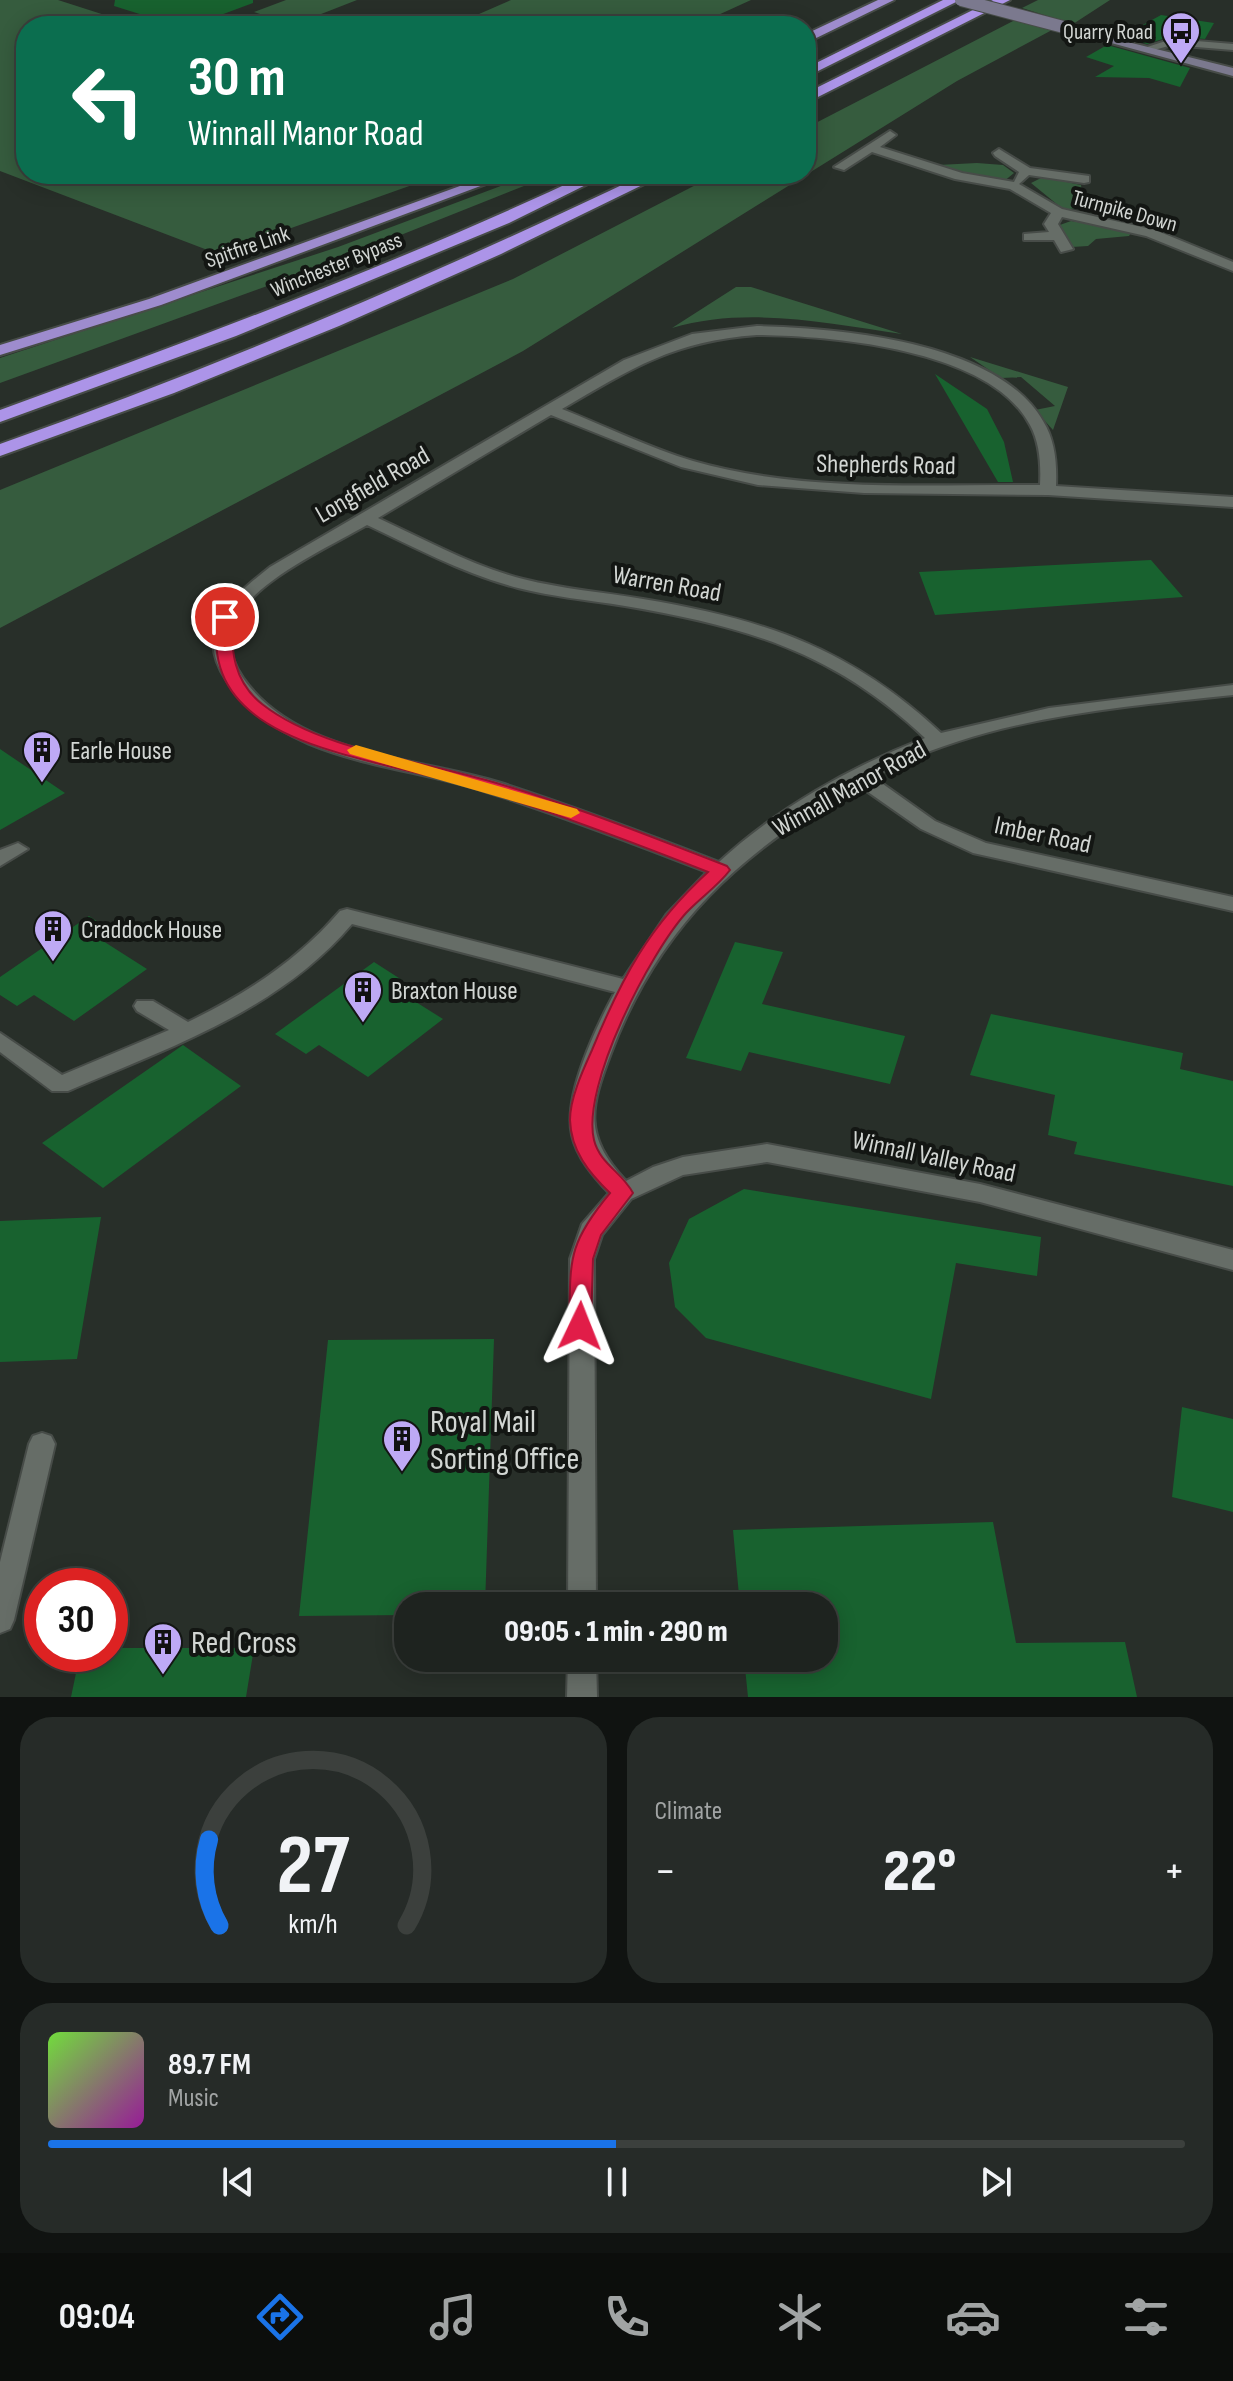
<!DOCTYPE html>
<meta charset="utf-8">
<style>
body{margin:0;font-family:"Sofia Sans Condensed",sans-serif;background:#262b28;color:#f1f3f6;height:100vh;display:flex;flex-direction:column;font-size:30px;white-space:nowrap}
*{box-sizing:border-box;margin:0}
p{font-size:26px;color:#a1a4a4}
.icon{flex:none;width:44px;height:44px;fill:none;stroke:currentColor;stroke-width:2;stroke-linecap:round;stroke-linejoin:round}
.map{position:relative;height:1697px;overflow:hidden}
.panel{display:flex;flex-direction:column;gap:20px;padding:20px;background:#101311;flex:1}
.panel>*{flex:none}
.top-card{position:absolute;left:16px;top:16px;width:800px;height:168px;border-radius:32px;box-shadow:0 4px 20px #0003,0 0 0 2px #3c403d;background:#0b6e4f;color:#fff;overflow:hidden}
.speed{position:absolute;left:24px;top:1568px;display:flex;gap:16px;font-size:40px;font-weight:700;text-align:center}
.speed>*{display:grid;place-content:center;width:104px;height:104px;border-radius:50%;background:#1e231f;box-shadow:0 4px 20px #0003,0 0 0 2px #3c403d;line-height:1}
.speed .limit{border:12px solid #d22;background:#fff;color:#111}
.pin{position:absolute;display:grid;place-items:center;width:68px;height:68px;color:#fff;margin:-34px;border:4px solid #fff;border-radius:50%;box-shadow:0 2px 8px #0007}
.me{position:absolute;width:88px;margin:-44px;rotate:2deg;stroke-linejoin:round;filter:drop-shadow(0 0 6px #0008)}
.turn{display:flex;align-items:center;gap:28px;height:168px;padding:0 40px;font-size:36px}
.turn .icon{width:104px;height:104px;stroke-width:2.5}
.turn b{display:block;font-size:56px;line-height:68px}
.big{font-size:60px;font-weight:800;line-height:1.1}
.panel .widget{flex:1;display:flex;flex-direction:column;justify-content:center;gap:12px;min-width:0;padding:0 28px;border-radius:32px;background:#262b28}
.panel .dial{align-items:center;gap:0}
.dial svg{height:208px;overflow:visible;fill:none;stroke:#3c403d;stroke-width:7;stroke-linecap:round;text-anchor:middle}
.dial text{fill:#f1f3f6;stroke:none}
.song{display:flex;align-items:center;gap:24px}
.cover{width:96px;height:96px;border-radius:12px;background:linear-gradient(135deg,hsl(100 70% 55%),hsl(300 70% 35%))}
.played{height:8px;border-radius:4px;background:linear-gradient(90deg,#1a73e8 50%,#3c403d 50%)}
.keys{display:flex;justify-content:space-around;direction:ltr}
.heat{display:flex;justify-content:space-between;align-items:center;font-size:44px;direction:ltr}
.panel .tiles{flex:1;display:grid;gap:20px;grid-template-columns:1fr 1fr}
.widget:last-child{grid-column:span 2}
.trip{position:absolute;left:394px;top:1592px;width:444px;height:80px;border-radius:32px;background:#1e231f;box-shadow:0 4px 20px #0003,0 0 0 2px #3c403d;font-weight:800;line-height:80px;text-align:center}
.menu{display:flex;height:128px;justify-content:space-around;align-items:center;background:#0c0e0c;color:#a1a4a4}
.menu .icon{width:56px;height:56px}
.menu .current{color:#1a73e8}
.menu b{font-size:36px;color:#f1f3f6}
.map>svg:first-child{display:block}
.green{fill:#365c3e}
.building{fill:#18622f}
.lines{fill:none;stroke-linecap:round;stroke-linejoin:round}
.minor-casing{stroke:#474c48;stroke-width:4}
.tertiary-casing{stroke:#474c48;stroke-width:4}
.secondary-casing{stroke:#474c48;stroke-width:4}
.trunk-casing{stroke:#474c48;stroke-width:4}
.motorway-casing{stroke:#474c48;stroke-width:4}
.minor{fill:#666d67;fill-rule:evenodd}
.tertiary{fill:#666d67;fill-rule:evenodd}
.secondary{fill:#7b798e;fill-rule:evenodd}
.trunk{fill:#9e8cce;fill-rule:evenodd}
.motorway{fill:#ac94e8;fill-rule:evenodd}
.secondary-bridge-casing{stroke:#474c48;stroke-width:14;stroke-linecap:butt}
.secondary-bridge{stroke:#7b798e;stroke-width:12}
.route{fill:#e11d48;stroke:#92132f;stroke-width:2}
.slow{fill:#f59e0b}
.labels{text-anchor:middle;stroke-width:8;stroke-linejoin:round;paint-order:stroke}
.far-poi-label{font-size:22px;fill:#d2d6d3;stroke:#131613;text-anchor:end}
.far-street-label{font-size:22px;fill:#d2d6d3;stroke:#131613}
.street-label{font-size:26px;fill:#d2d6d3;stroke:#131613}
.poi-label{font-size:26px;fill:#d2d6d3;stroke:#131613;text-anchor:start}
.near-poi-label{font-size:32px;fill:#d2d6d3;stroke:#131613;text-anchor:start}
</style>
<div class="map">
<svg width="1233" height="1697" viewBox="0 0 1233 1697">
<rect width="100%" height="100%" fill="#282f29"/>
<path class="green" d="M0,0H58L139,26H26V174H443L218,254L0,171Z
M286,0H357L293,25L254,12Z
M511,0H751L694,26H479L463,21Z
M1038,0H1110L1073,24L1022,8Z
M1015,20L1052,30L957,81L523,351L0,628V490L513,279L717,174H806V128Z
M977,163L1003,165L1014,173L1003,182L984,181L938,165Z
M1043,177L1081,185L1082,192L1073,201L1076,208L1064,210L1031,183Z
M522,178L529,184L328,264L0,383V358L338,247Z
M1071,221L1132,231L1129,236L1096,239L1088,246L1072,247L1057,226Z
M736,287H751L902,334C827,323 746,306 672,328Z
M970,357L1068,387L1053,430L1035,410L1055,406L1021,377L1001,378Z"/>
<path class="building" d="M115,0H253V3L191,26H178L114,6Z
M1161,15L1214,23L1205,39L1172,36L1147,44L1121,37Z
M1107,45L1190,68L1180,87L1149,78L1095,77L1114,66L1086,57Z
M935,374L987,409L1004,442L1013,482H998Z
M1151,560L1183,597L935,615L919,572Z
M0,749L65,793L0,830Z
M89,916L115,933L103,941L147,969L74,1021L34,995L17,1006L0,995V977Z
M735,942L783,952L762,1004L905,1036L890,1084L749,1052L741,1071L686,1058Z
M374,962L402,980L392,987L443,1019L368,1077L319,1045L306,1054L275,1034Z
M991,1014L1183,1053L1180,1069L1233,1081V1186L1074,1154L1077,1142L1048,1135L1055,1095L970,1075Z
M183,1045L241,1086L103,1188L42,1143Z
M744,1189L1041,1237L1037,1276L956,1263L931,1399L706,1338L675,1307L669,1263L689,1219Z
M101,1217L77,1359L0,1362V1221Z
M494,1339L485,1606H408V1615L299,1616L328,1340Z
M1182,1407L1233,1419V1512L1172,1497Z
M993,1522L1016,1643L1125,1642L1137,1697H748L744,1658H824V1606H740L733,1530Z
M110,1648H254L246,1697H71L80,1654H110Z"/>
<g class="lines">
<defs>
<path id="minor" d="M890,131L896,135L880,147L962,173L1014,182L1019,172L995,156L993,153L999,149L1030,168L1089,176V182L1084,183L1029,175L1019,184L1062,209L1155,230L1233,262V271L1146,236L1062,217L1058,224L1073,249L1061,252L1054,240H1024V234L1049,232L1044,224L1051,213L1010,189L955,179L872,152L844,170L834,167Z
M757,326C839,328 997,341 1043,421C1055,440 1057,463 1056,486L1233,497V507L1048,495L864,493L758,485L681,467L551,415L378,518C426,540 472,566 523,579C562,589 603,592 643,599C764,619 850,648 941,733L1049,708L1233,685V695C1110,708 983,718 873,777L935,821L986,843L1233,897V911L973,853L921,829L858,785C742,851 659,925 611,1053C590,1108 583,1135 626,1181L653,1167L683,1157L767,1144L980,1184L1233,1250V1270L980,1202L767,1162L683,1175L631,1199L602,1235L594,1259L596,1606H568L570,1259L582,1224L609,1193C594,1177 577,1158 572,1135C563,1096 596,1027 615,992L352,924C278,1011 170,1047 68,1091H52L0,1052V1033L62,1075L169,1030L137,1011L134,1006L137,1001H153L188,1022C247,993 297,961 340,911L347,909L623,979L666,915L707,872C633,843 559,815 484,791C398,763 284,763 227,681C192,630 231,598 270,567L624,360L692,334ZM757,335C833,336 990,349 1030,425C1040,443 1041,465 1040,485C926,484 804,493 693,461C649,448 605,426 562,409C632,368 674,341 757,335ZM367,525C416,548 464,574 518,588C553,597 589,600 625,606C747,627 833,651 925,738C852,766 776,809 719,862C647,834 575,807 501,783C417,757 298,756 243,678C232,662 227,644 233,626C248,583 329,547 367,525Z
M18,843L28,849L0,866V850Z
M42,1433L51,1436L55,1444L14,1620L10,1629L0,1633V1562L29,1444L33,1436Z
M568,1658H596L597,1697H567Z"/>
<path id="tertiary" d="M1172,39L1233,44V50L1172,45L1147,52L1141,49Z"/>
<path id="secondary" d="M1067,27L1233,68V76L1067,31Z"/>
<path id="trunk" d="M878,0H894L806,43V34Z
M493,174H513L161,305L0,355V345L149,299Z"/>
<path id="motorway" d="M943,0H960L806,77V68Z
M993,0H1010L806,103V93Z
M588,174H608L509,223L236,336L0,422V410C198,338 397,264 588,174Z
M645,174H665L501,254L339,326L174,393L0,456V444C220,366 434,275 645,174Z"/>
</defs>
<use href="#minor" class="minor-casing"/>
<use href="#tertiary" class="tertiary-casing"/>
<use href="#secondary" class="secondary-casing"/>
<use href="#trunk" class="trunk-casing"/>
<use href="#motorway" class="motorway-casing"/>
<use href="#minor" class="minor"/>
<use href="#tertiary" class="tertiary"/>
<use href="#secondary" class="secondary"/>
<use href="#trunk" class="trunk"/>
<use href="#motorway" class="motorway"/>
<defs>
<path id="secondary-bridge" d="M961,0L1071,29"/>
</defs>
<use href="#secondary-bridge" class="secondary-bridge-casing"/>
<use href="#secondary-bridge" class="secondary-bridge"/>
</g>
<path class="route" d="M225,612L233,617C230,650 234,682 262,704C319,749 417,760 486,780C568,803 647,835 727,866L730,870C718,886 700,898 686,913C650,953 581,1086 594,1140C600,1164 622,1172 633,1193L601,1235L593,1259L591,1326L588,1333H572L569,1326C571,1260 566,1246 610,1193C589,1173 571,1151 570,1120C570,1098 583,1070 592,1050C622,977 649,926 708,872C632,842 556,813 478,789C412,768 300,755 249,710C219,684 213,654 217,617Z"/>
<path class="slow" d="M356,745L577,809L580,813L571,818L350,754L347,750Z"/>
<defs>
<symbol id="bus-pin" viewBox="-11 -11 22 30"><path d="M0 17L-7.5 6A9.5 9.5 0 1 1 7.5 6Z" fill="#bea9f5" stroke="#131613"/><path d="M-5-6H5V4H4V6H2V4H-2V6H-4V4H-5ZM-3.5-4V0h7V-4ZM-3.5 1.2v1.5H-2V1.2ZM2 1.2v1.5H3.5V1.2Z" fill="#111"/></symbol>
<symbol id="building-pin" viewBox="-11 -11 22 30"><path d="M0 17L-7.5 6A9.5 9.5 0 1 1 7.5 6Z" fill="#bea9f5" stroke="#131613"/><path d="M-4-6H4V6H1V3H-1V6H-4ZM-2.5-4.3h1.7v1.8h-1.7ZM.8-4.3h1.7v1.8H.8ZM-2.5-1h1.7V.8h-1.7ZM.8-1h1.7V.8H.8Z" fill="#111"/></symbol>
</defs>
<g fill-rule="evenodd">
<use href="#bus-pin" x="1159" y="9" width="44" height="60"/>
<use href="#building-pin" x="20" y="728" width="44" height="60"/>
<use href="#building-pin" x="31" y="907" width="44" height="60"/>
<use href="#building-pin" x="341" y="968" width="44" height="60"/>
<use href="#building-pin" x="380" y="1417" width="44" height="60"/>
<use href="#building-pin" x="141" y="1620" width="44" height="60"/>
</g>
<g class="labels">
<g class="far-poi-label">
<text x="1153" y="39">Quarry Road</text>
</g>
<g class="far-street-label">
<text transform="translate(1125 210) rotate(15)" y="8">Turnpike Down</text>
<text transform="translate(247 246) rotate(-19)" y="8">Spitfire Link</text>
<text transform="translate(336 264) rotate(-22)" y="8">Winchester Bypass</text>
</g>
<g class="street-label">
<text transform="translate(886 464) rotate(1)" y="9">Shepherds Road</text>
<text transform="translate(372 484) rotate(-30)" y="9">Longfield Road</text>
<text transform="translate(667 583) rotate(10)" y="9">Warren Road</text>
<text transform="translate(849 788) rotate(-29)" y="9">Winnall Manor Road</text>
<text transform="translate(1043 834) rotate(12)" y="9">Imber Road</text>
<text transform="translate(934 1156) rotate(12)" y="9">Winnall Valley Road</text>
</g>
<g class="poi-label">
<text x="70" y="759">Earle House</text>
<text x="81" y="938">Craddock House</text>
<text x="391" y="999">Braxton House</text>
</g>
<g class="near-poi-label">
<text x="430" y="1432">Royal Mail<tspan x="430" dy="37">Sorting Office</tspan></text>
<text x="191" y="1653">Red Cross</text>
</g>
</g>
</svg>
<div class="speed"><div class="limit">30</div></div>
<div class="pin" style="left:225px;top:617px;background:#d93025"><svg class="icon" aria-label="arrive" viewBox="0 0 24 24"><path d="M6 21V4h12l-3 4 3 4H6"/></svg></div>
<svg class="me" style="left:580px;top:1326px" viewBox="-20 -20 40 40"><path d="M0-17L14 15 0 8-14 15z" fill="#e11d48" stroke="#fff" stroke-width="4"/></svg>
<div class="trip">09:05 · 1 min · 290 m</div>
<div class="top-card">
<div class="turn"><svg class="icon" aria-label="left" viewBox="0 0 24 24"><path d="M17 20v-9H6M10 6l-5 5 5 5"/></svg><div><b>30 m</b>Winnall Manor Road</div></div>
</div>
</div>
<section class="panel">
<div class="tiles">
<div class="widget dial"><svg viewBox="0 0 100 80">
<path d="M14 69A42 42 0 1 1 86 69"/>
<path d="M14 69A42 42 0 0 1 10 36" stroke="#1a73e8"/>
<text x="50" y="56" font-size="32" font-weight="700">27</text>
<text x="50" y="72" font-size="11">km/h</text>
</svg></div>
<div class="widget"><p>Climate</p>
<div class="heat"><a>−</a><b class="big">22°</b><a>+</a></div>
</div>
<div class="widget">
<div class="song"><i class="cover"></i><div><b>89.7 FM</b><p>Music</p></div></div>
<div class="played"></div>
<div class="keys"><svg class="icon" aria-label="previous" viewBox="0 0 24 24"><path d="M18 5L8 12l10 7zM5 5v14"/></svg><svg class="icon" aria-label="pause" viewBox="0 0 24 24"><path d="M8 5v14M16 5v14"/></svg><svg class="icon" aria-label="next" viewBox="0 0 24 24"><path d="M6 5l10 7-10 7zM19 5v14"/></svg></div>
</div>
</div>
</section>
<nav class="menu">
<b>09:04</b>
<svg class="icon current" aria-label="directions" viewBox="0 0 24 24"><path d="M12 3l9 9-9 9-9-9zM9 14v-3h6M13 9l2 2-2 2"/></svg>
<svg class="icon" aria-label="music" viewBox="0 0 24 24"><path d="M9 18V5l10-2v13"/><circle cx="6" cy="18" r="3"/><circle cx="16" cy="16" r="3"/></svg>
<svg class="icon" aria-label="phone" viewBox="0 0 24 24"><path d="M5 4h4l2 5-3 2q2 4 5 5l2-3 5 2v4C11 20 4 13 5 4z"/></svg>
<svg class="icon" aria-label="climate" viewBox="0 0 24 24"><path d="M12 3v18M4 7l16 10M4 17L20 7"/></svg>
<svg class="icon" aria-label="car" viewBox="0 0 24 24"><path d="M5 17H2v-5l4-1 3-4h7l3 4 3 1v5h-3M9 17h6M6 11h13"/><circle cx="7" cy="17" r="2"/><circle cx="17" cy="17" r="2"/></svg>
<svg class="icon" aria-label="filters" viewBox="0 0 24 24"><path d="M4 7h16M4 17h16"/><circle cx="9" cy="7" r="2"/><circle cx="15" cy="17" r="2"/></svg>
</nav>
